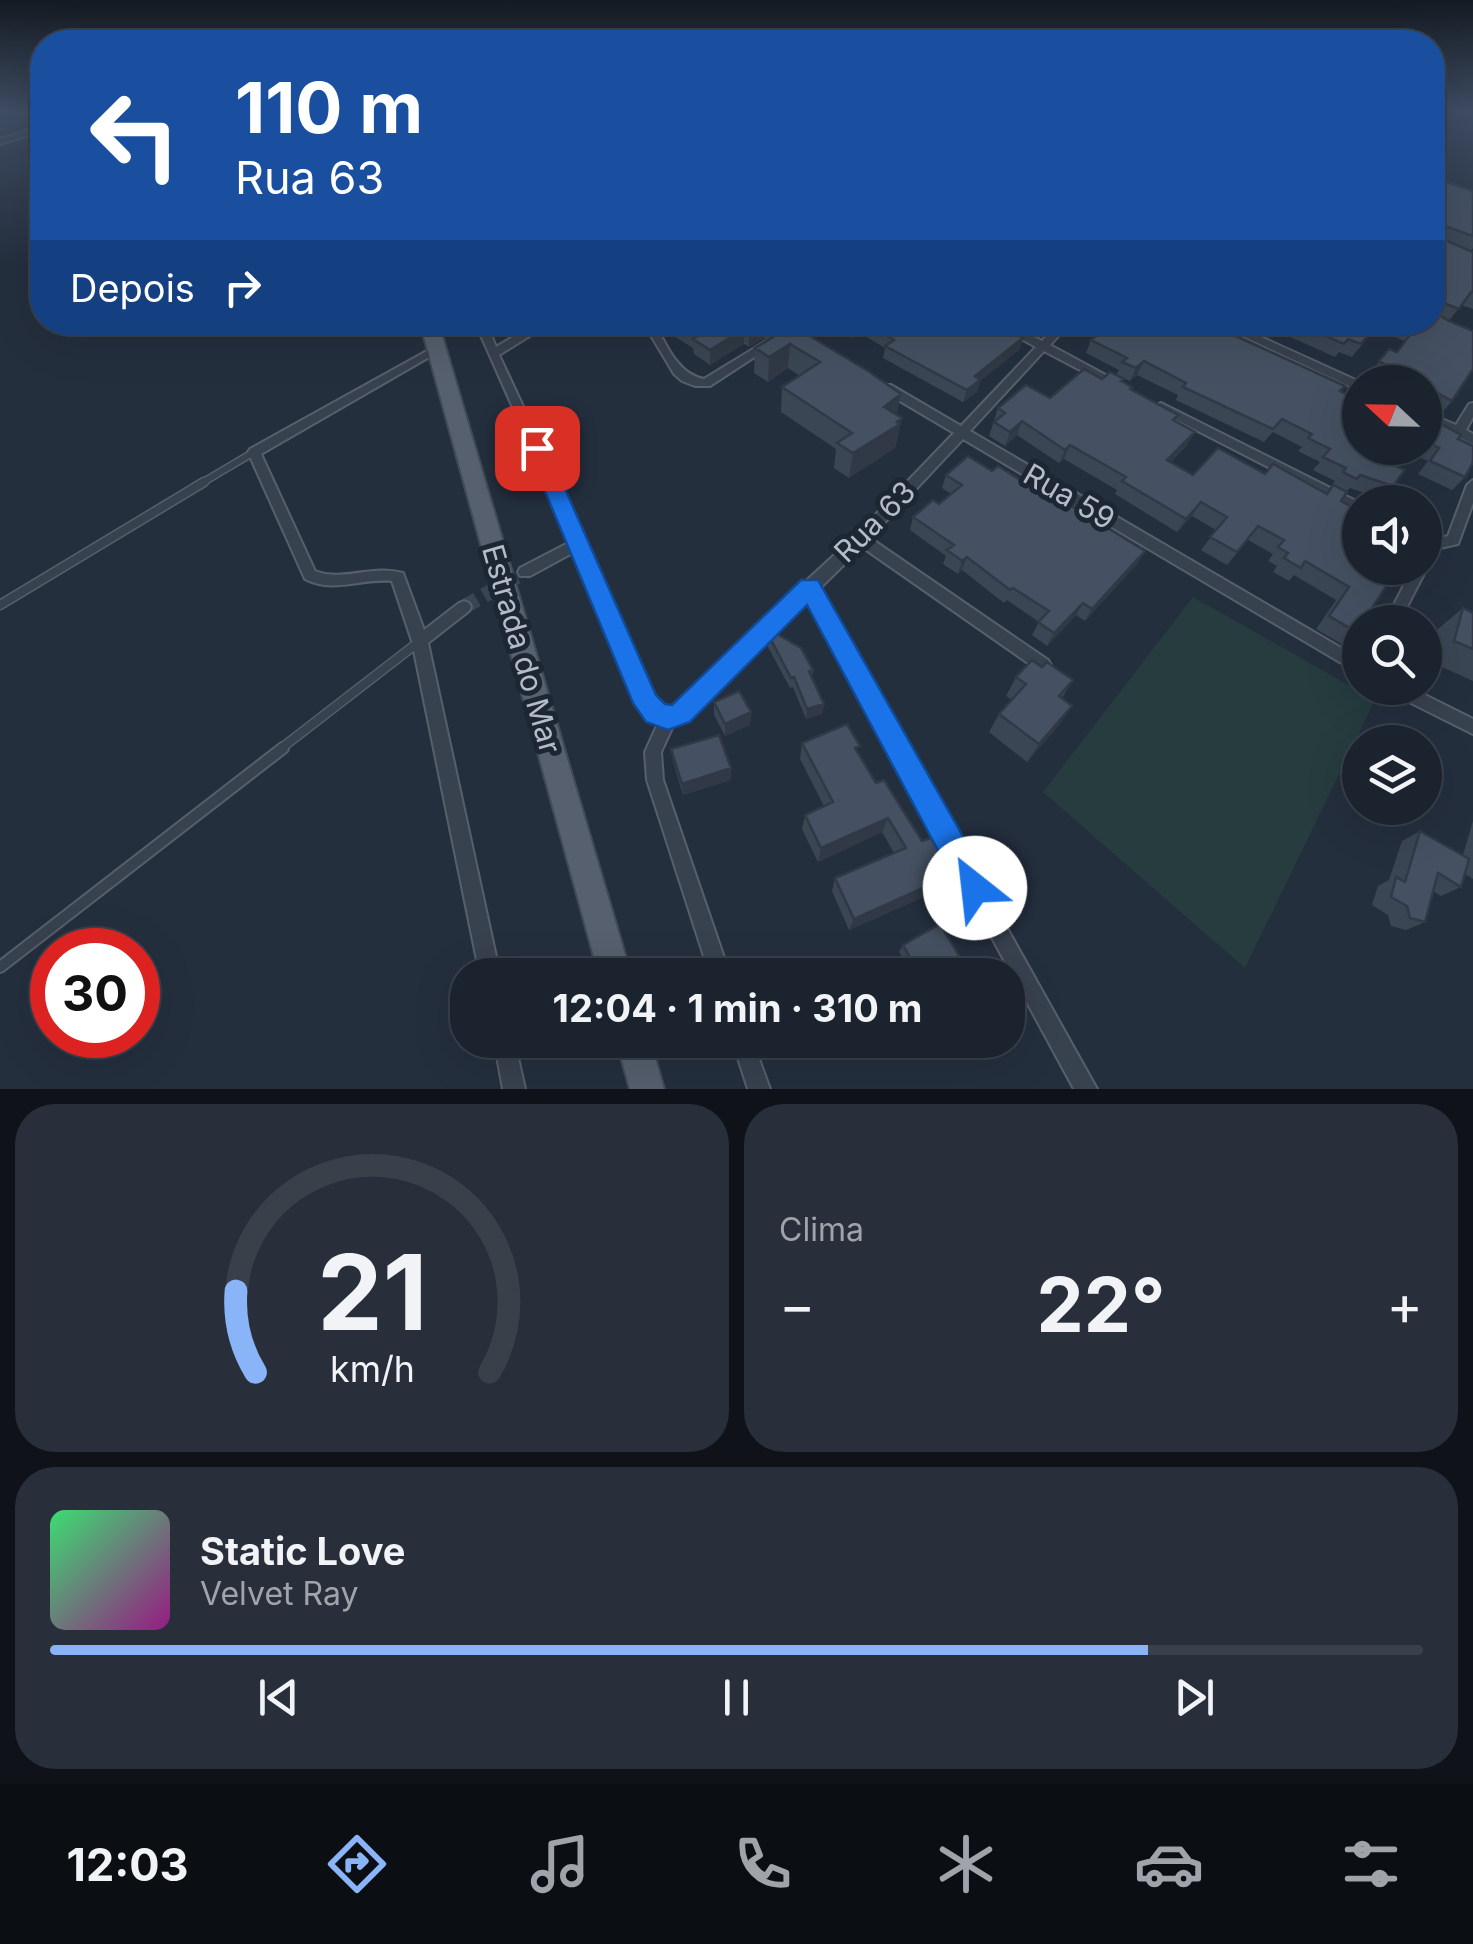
<!DOCTYPE html>
<html lang="pt">
<meta charset="utf-8">
<style>
body{margin:0;font-family:Inter,sans-serif;background:#282f3a;color:#f1f3f6;height:100vh;display:flex;flex-direction:column;font-size:38px;white-space:nowrap}
*{box-sizing:border-box;margin:0}
p{font-size:32px;color:#a0a4aa}
.icon{flex:none;width:55px;height:55px;fill:none;stroke:currentColor;stroke-width:2;stroke-linecap:round;stroke-linejoin:round}
.map{position:relative;height:1089px;overflow:hidden}
.details{display:flex;flex-direction:column;gap:15px;padding:15px;background:#0f1319;flex:1}
.details>*{flex:none}
.guide{position:absolute;left:30px;top:30px;width:1415px;height:305px;border-radius:40px;box-shadow:0 10px 40px #0002,0 0 0 2px #39404a;background:#1a4fa0;color:#fff;overflow:hidden}
.needle{width:65px;rotate:292deg}
.buttons{position:absolute;left:1342px;top:365px;display:grid;gap:20px}
.buttons a{display:grid;place-items:center;width:100px;height:100px;border-radius:50%;background:#1b232e;box-shadow:0 10px 40px #0002,0 0 0 2px #39404a;font-size:50px}
.speed{position:absolute;left:30px;top:928px;display:flex;gap:20px;font-size:50px;font-weight:700;text-align:center}
.speed>*{display:grid;place-content:center;width:130px;height:130px;border-radius:50%;background:#1b232e;box-shadow:0 10px 40px #0002,0 0 0 2px #39404a;line-height:1}
.speed .limit{border:15px solid #d22;background:#fff;color:#111}
.pin{position:absolute;display:grid;place-items:center;width:85px;height:85px;color:#fff;margin:-42px;border-radius:20px;box-shadow:0 5px 15px #0006}
.me{position:absolute;width:110px;margin:-55px;rotate:331deg;stroke-linejoin:round;filter:drop-shadow(0 0 8px #0008)}
.turn{display:flex;align-items:center;gap:35px;height:210px;padding:0 40px;font-size:45px}
.turn .icon{width:130px;height:130px;stroke-width:2.5}
.turn b{display:block;font-size:70px;line-height:85px}
.then{display:flex;align-items:center;height:95px;padding:0 40px;background:#0003;gap:20px;font-size:38px}
.big{font-size:75px;font-weight:700;line-height:1.1}
.details .tile{flex:1;display:flex;flex-direction:column;justify-content:center;gap:15px;min-width:0;padding:0 35px;border-radius:40px;background:#282f3a}
.details .dial{align-items:center;gap:0}
.dial svg{height:260px;overflow:visible;fill:none;stroke:#39404a;stroke-width:7;stroke-linecap:round;text-anchor:middle}
.dial text{fill:#f1f3f6;stroke:none}
.song{display:flex;align-items:center;gap:30px}
.cover{width:120px;height:120px;border-radius:15px;background:linear-gradient(135deg,hsl(140 70% 55%),hsl(310 70% 35%))}
.played{height:10px;border-radius:5px;background:linear-gradient(90deg,#8ab4f8 80%,#39404a 80%)}
.keys{display:flex;justify-content:space-around;direction:ltr}
.heat{display:flex;justify-content:space-between;align-items:center;font-size:55px;direction:ltr}
.details .tiles{flex:1;display:grid;gap:15px;grid-template-columns:1fr 1fr}
.tile:last-child{grid-column:span 2}
.trip{position:absolute;left:450px;top:958px;width:575px;height:100px;border-radius:40px;background:#1b232e;box-shadow:0 10px 40px #0002,0 0 0 2px #39404a;font-weight:700;line-height:100px;text-align:center}
.dock{display:flex;height:160px;justify-content:space-around;align-items:center;background:#0b0e12;color:#a0a4aa}
.dock .icon{width:70px;height:70px}
.dock .on{color:#8ab4f8}
.dock b{font-size:45px;color:#f1f3f6}
.map>svg:first-child{display:block}
.green{fill:#263c3f}
.lines{fill:none;stroke-linecap:round;stroke-linejoin:round}
.street-tunnel{stroke:#3a4453;stroke-width:15;stroke-dasharray:15 8;stroke-linecap:butt}
.lane-far2-casing{stroke:#565f6c;stroke-width:9}
.lane-far1-casing{stroke:#565f6c;stroke-width:11}
.lane-casing{stroke:#565f6c;stroke-width:14}
.street-casing{stroke:#565f6c;stroke-width:4}
.primary-casing{stroke:#414a57;stroke-width:4}
.lane-far2{stroke:#38414e;stroke-width:6}
.lane-far1{stroke:#38414e;stroke-width:8}
.lane{stroke:#38414e;stroke-width:10}
.street{fill:#38414e;fill-rule:evenodd}
.primary{fill:#56606e;fill-rule:evenodd}
.wall{fill:#3b4654}
.shaded-wall{fill:#303945}
.building{fill:#455162;stroke:#303945;stroke-width:2.5}
.route{fill:#1a73e8;stroke:#114b97;stroke-width:2.5}
.labels{text-anchor:middle;stroke-width:10;stroke-linejoin:round;paint-order:stroke}
.street-label{font-size:30px;fill:#b4bcc9;stroke:#1d2633}
</style>
<div class="map">
<svg width="1473" height="1089" viewBox="0 0 1473 1089">
<rect width="100%" height="100%" fill="#242f3e"/>
<path class="green" d="M1193,597L1375,700L1245,968L1043,792Z"/>
<g class="lines">
<path class="street-tunnel" d="M464,607L525,572"/>
<defs>
<path id="lane-far2" d="M200,484L254,452"/>
<path id="lane-far1" d="M0,605L204,482
M279,750L420,641"/>
<path id="lane" d="M0,967L283,748"/>
<path id="street" d="M42,126V131L0,144V139Z
M475,322H486L496,347L538,322H552L499,355L587,543L652,698L670,710L676,708L802,587L804,583L856,535L954,433L883,391V385H891L961,426L1036,347L991,322H1005L1042,341L1060,322H1071L1050,345L1126,386L1120,390L1116,389L1044,351L970,431L1360,659V674L963,439L870,538L1048,660L1051,665L1048,670L1043,672L1038,670L862,547L818,590L1097,1089H1074L808,599L687,719L674,724L661,752L663,780L730,975H710L647,780L645,752L659,721L640,708L576,551L530,576H520L518,572L520,568L572,541Z
M643,322H654C666,344 677,374 704,379L766,341L770,340L776,343L710,386H695L682,381L674,374Z
M1213,322H1228L1360,382V391Z
M434,347L440,350L438,352L261,454L315,571C343,582 372,564 403,573L424,630L459,603L464,601L469,603L471,607L469,611L428,643L500,975H480L412,641L392,581C362,578 334,594 305,579L248,452L250,449Z
M1161,403L1360,503V514L1157,410L1155,407Z
M1473,403V417L1466,430L1473,434V444L1425,421V412L1456,425L1469,404Z
M1473,480V503L1458,544L1436,549L1430,562L1425,563L1426,541L1448,536L1467,485Z
M1425,564L1427,568L1399,622H1385L1413,568H1425Z
M1389,688H1411L1473,719V734L1391,693Z
M494,1040H514L525,1089H503Z
M732,1040H752L770,1089H748Z"/>
<path id="primary" d="M420,322H438L631,975H599Z
M616,1040H650L664,1089H630Z"/>
</defs>
<use href="#lane-far2" class="lane-far2-casing"/>
<use href="#lane-far1" class="lane-far1-casing"/>
<use href="#lane" class="lane-casing"/>
<use href="#street" class="street-casing"/>
<use href="#primary" class="primary-casing"/>
<use href="#lane-far2" class="lane-far2"/>
<use href="#lane-far1" class="lane-far1"/>
<use href="#lane" class="lane"/>
<use href="#street" class="street"/>
<use href="#primary" class="primary"/>
</g>
<path class="wall" d="M1432,177L1473,191V248L1471,251L1473,252V309L1461,305L1449,321L1452,401L1441,414L1438,422L1458,439L1465,477L1452,490L1418,474L1428,461L1401,449L1390,463L1393,486L1382,499L1350,488L1346,492L1341,501L1357,632L1343,645L1316,629L1336,600L1294,575L1289,581L1273,572L1277,566L1268,561L1273,554L1248,540L1227,565L1201,550L1216,530L1192,516L1177,532L1115,494L1117,490L1064,459L1059,463L1017,435L1005,446L989,436L998,408L1050,398L1102,379L1122,382L1131,390L1178,415L1174,421L1187,445L1171,462L1193,475L1265,474L1326,493L1335,481L1313,470L1320,462L1298,451L1302,447L1273,432L1264,442L1176,400L1178,395L1137,375L1130,381L1116,375L1119,370L1086,353L1091,340L1096,337L1082,330L1085,322H1219L1217,327L1340,391L1360,448H1425V415L1430,409L1425,406V382H1385L1369,374L1389,349L1397,352L1405,341L1375,329L1352,357L1339,352L1335,357L1257,322H1432Z
M658,322H772V327H804L803,332L902,418L895,448L849,478L834,468L836,449L781,412L782,387L800,376L788,368L768,382L754,373L755,348L765,342V338L749,347L744,344L710,365L694,354L693,348L669,333Z
M824,322H979L995,332L1023,338L1019,350L980,381L977,392L963,402L883,358L885,348L860,333L852,338Z
M992,471L1075,508L1145,551L1137,564L1085,621L1076,615L1047,646L1032,635L1039,622L1007,600L1004,603L962,570L958,574L943,564L946,556L910,530L913,517L939,504L951,494L942,488L946,475Z
M1463,608L1473,613V681L1429,661L1438,629Z
M768,634L813,670L812,677L824,704L822,714L806,719L793,687L790,688L767,645Z
M1042,667L1073,680L1062,698L1060,724L1027,762L989,732L999,714L1012,700L1006,696L1016,677Z
M714,702L751,712L750,725L725,736L714,715Z
M802,743L858,753L944,888L849,930L832,891L835,878L894,853L882,832L818,862L802,829L805,815L824,806L800,759Z
M671,749L731,780L683,795L673,761Z
M1473,821V879L1465,874L1461,887L1441,896L1433,891L1425,922L1406,930L1391,926L1388,915L1372,905L1378,886L1389,880L1402,841L1420,831L1463,855Z
M903,945L954,963L936,975H912L899,952Z"/>
<path class="shaded-wall" d="M8,113H24L30,122L0,132V116Z
M1444,303L1432,316V307Z
M766,322H772V334L765,332V338L749,347V332Z
M860,322H862L860,333L852,338L854,326Z
M744,329V344L710,365V350Z
M1023,338L1019,350L980,381L977,392L963,402L967,390L975,376Z
M790,344L788,368L768,382L769,357Z
M1144,361L1137,375L1130,381L1136,368Z
M901,394L896,418L884,407Z
M902,418L895,448L849,478L853,453Z
M1022,421L1017,435L1005,446L1010,432Z
M1195,432L1187,445L1159,474L1167,460Z
M1070,445L1064,459L1059,463L1065,450Z
M1201,502L1192,516L1177,532L1186,519Z
M1145,551L1137,564L1085,621L1092,609Z
M967,557L962,570L958,574L962,561Z
M1083,603L1076,615L1047,646L1054,633Z
M824,704L822,714L806,719L807,709Z
M1072,706L1060,724L1027,762L1039,744Z
M751,712L750,725L725,736V724Z
M731,768V780L683,795L682,784Z
M888,818L882,832L818,862L821,848Z
M952,875L944,888L849,930L854,919Z
M960,957L954,963L934,975L935,972Z"/>
<path class="building" d="M1432,177L1473,191V236L1442,225L1437,228L1440,238L1473,252V292H1471L1459,309L1444,303L1432,307Z
M1432,308L1434,312L1449,321L1473,331V369L1452,401L1425,386V382H1418L1379,361L1389,349L1397,352L1415,328L1401,322H1432Z
M675,322H766L749,332L744,329L710,350L693,339L698,336Z
M780,322H796L804,327L800,330L868,371L901,394L884,407L902,418L897,422L900,424L853,453L837,443L852,433L782,387L820,362L790,344L769,357L755,348L773,337L765,332Z
M864,322H979L995,332L1001,327L1023,338L975,376L980,380L967,390L885,346L894,340Z
M1099,322H1215L1212,325L1345,386L1340,391L1360,401V448H1402L1390,463L1405,470L1393,486L1360,475L1357,479L1343,472L1346,468L1323,457L1330,449L1308,438L1312,434L1282,419L1273,429L1183,387L1186,383L1144,361L1136,368L1122,362L1127,358L1091,340L1108,327Z
M1294,322H1379L1361,344L1348,339L1344,344Z
M1084,369L1102,379L1110,372L1124,379L1121,381L1132,387L1130,389L1178,415L1173,420L1195,432L1167,460L1193,475L1218,448L1265,474L1273,464L1327,494L1333,485L1347,492L1341,501L1360,511V568H1398L1363,622H1360V627L1357,632L1329,616L1349,587L1305,561L1301,568L1284,558L1288,553L1278,547L1284,540L1258,526L1237,552L1210,537L1227,517L1201,502L1186,519L1122,481L1126,477L1070,445L1065,450L1022,421L1010,432L994,422L1005,413L998,408L1026,385L1050,398Z
M1433,406L1443,415L1438,422L1461,435L1458,439L1473,446V462L1465,477L1430,461L1439,448L1425,441V416Z
M968,456L992,471L998,466L1043,494L1047,491L1058,499L1066,491L1079,499L1072,506L1145,551L1092,609L1083,603L1054,633L1038,622L1049,611L1013,588L1010,590L967,557L962,561L947,550L954,545L913,517L933,500L939,504L962,485L946,475Z
M1463,608L1473,613V649L1454,641Z
M772,631L801,648L813,670L809,671L824,704L807,709L794,677L791,678L768,634Z
M1032,660L1042,667L1047,662L1073,680L1059,696L1072,706L1039,744L999,714L1026,684L1016,677Z
M739,691L751,712L725,724L714,702Z
M847,724L860,746L855,748L876,783L884,780L922,841L931,838L952,875L854,919L835,878L906,848L888,818L821,848L805,815L833,802L802,743Z
M719,735L731,768L682,784L671,749Z
M1420,831L1469,859L1461,887L1438,873L1425,922L1410,918L1407,906L1391,897L1396,877L1405,882Z
M940,924L960,957L935,972L936,975H920L903,945Z"/>
<linearGradient id="sky" x2="0" y2="1"><stop stop-color="#141a22"/><stop offset="0.42" stop-color="#3f4d63"/><stop offset="1" stop-color="#3f4d63" stop-opacity="0"/></linearGradient>
<rect width="1473" height="266" fill="url(#sky)"/>
<path class="route" d="M537,441L547,448L656,695L665,704L672,705L801,580H818L986,877L990,888L986,899L975,903L964,899L807,605L690,722L668,730L646,722L633,703L527,448Z"/>
<g class="labels">
<g class="street-label">
<text transform="translate(1069 497) rotate(30)" y="10">Rua 59</text>
<text transform="translate(875 522) rotate(-45)" y="10">Rua 63</text>
<text transform="translate(521 649) rotate(74)" y="10">Estrada do Mar</text>
</g>
</g>
</svg>
<div class="buttons">
<a><svg class="needle" viewBox="-14 -14 28 28"><path d="M0-13l5 13h-10z" fill="#e53935"/><path d="M0 13l5-13h-10z" fill="#a0a4aa"/></svg></a>
<a><svg class="icon" aria-label="sound" viewBox="0 0 24 24"><path d="M4 9h4l5-4v14l-5-4H4zM17 9q2 3 0 6"/></svg></a>
<a><svg class="icon" aria-label="search" viewBox="0 0 24 24"><circle cx="10" cy="10" r="6"/><path d="M15 15l6 6"/></svg></a>
<a><svg class="icon" aria-label="layers" viewBox="0 0 24 24"><path d="M12 4l9 5-9 5-9-5zM3 14l9 5 9-5"/></svg></a>
</div>
<div class="speed"><div class="limit">30</div></div>
<div class="pin" style="left:537px;top:448px;background:#d93025"><svg class="icon" aria-label="arrive" viewBox="0 0 24 24"><path d="M6 21V4h12l-3 4 3 4H6"/></svg></div>
<svg class="me" style="left:975px;top:888px" viewBox="-20 -20 40 40"><circle r="19" fill="#fff"/><path d="M0-13L10 11 0 6-10 11z" fill="#1a73e8"/></svg>
<div class="trip">12:04 · 1 min · 310 m</div>
<div class="guide">
<div class="turn"><svg class="icon" aria-label="left" viewBox="0 0 24 24"><path d="M17 20v-9H6M10 6l-5 5 5 5"/></svg><div><b>110 m</b>Rua 63</div></div>
<div class="then">Depois<svg class="icon" aria-label="right" viewBox="0 0 24 24"><path d="M7 20v-9h11M14 6l5 5-5 5"/></svg></div>
</div>
</div>
<section class="details">
<div class="tiles">
<div class="tile dial"><svg viewBox="0 0 100 80">
<path d="M14 69A42 42 0 1 1 86 69"/>
<path d="M14 69A42 42 0 0 1 8 44" stroke="#8ab4f8"/>
<text x="50" y="56" font-size="32" font-weight="700">21</text>
<text x="50" y="72" font-size="11">km/h</text>
</svg></div>
<div class="tile"><p>Clima</p>
<div class="heat"><a>−</a><b class="big">22°</b><a>+</a></div>
</div>
<div class="tile">
<div class="song"><i class="cover"></i><div><b>Static Love</b><p>Velvet Ray</p></div></div>
<div class="played"></div>
<div class="keys"><svg class="icon" aria-label="previous" viewBox="0 0 24 24"><path d="M18 5L8 12l10 7zM5 5v14"/></svg><svg class="icon" aria-label="pause" viewBox="0 0 24 24"><path d="M8 5v14M16 5v14"/></svg><svg class="icon" aria-label="next" viewBox="0 0 24 24"><path d="M6 5l10 7-10 7zM19 5v14"/></svg></div>
</div>
</div>
</section>
<nav class="dock">
<b>12:03</b>
<svg class="icon on" aria-label="directions" viewBox="0 0 24 24"><path d="M12 3l9 9-9 9-9-9zM9 14v-3h6M13 9l2 2-2 2"/></svg>
<svg class="icon" aria-label="music" viewBox="0 0 24 24"><path d="M9 18V5l10-2v13"/><circle cx="6" cy="18" r="3"/><circle cx="16" cy="16" r="3"/></svg>
<svg class="icon" aria-label="phone" viewBox="0 0 24 24"><path d="M5 4h4l2 5-3 2q2 4 5 5l2-3 5 2v4C11 20 4 13 5 4z"/></svg>
<svg class="icon" aria-label="climate" viewBox="0 0 24 24"><path d="M12 3v18M4 7l16 10M4 17L20 7"/></svg>
<svg class="icon" aria-label="car" viewBox="0 0 24 24"><path d="M5 17H2v-5l4-1 3-4h7l3 4 3 1v5h-3M9 17h6M6 11h13"/><circle cx="7" cy="17" r="2"/><circle cx="17" cy="17" r="2"/></svg>
<svg class="icon" aria-label="filters" viewBox="0 0 24 24"><path d="M4 7h16M4 17h16"/><circle cx="9" cy="7" r="2"/><circle cx="15" cy="17" r="2"/></svg>
</nav>
